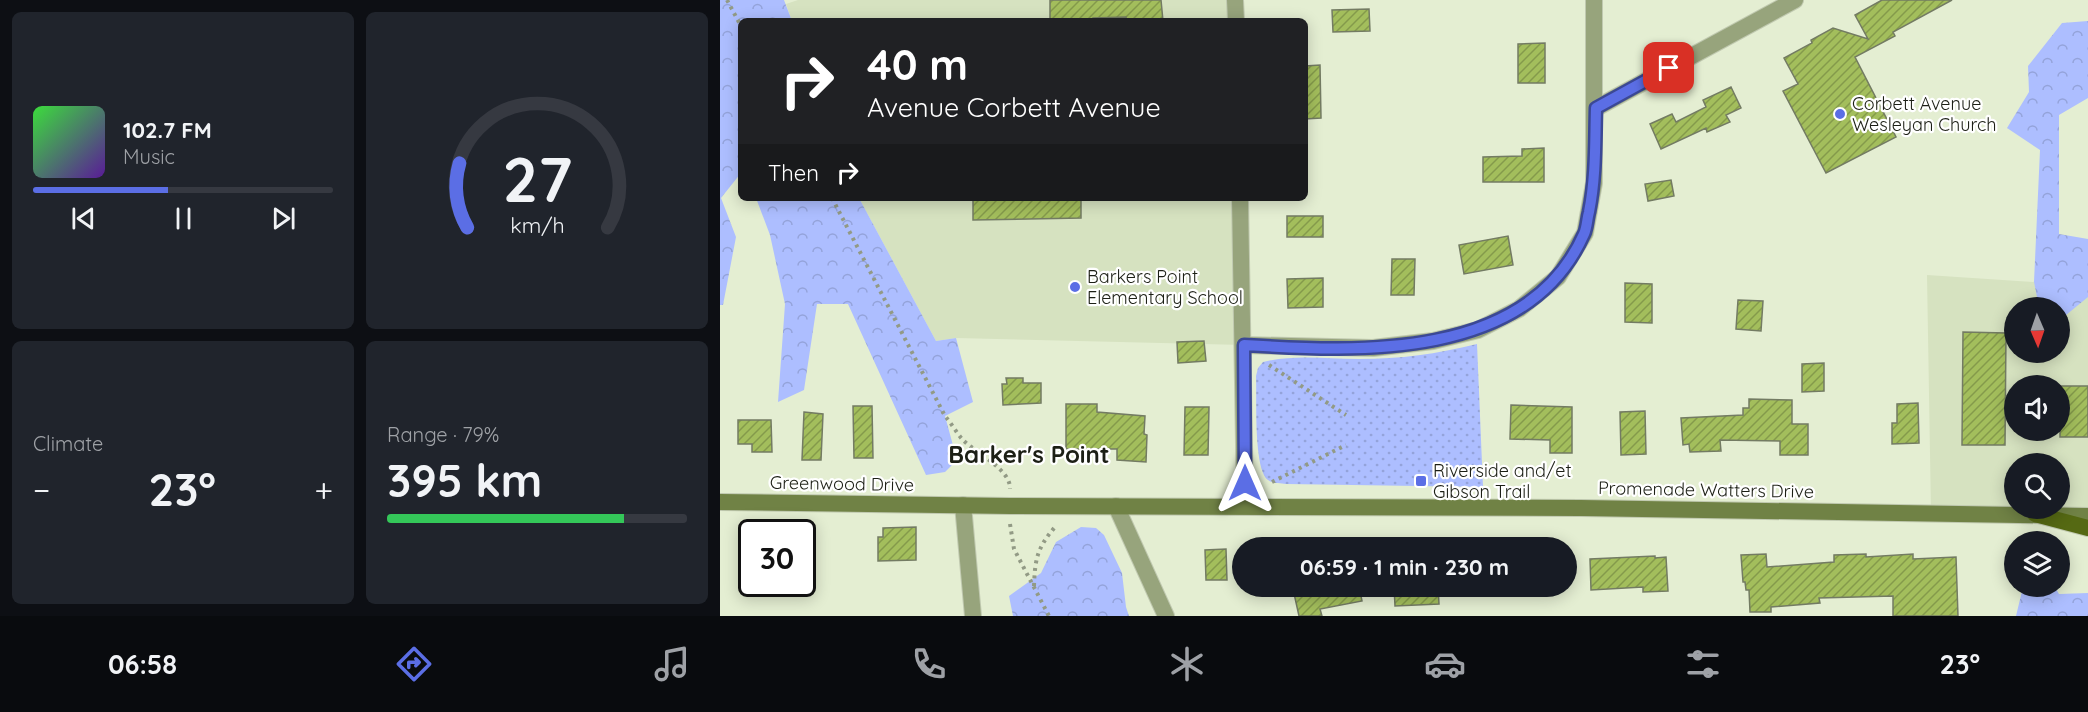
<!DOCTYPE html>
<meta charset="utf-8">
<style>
body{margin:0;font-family:Quicksand,sans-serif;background:#20242c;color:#f1f3f6;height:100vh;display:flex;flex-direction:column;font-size:22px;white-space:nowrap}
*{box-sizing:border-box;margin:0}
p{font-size:20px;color:#9ea1a6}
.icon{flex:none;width:33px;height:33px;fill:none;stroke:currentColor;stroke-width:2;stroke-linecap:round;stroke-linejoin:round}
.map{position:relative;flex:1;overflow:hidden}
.panel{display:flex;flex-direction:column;gap:12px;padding:12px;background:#0d0f14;width:720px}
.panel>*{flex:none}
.hud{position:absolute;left:18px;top:18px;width:570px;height:183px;border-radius:9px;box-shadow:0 3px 15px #0003;background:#202124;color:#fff;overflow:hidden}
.needle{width:39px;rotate:178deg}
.tools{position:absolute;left:1284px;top:297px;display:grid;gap:12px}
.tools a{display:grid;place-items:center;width:66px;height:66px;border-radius:50%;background:#171b24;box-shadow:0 3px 15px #0003;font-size:30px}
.speed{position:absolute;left:18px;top:519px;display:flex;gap:12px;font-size:30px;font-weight:700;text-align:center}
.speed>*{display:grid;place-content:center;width:78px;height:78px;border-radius:50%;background:#171b24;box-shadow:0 3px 15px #0003;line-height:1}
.speed .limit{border:3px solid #111;border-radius:9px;background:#fff;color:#111}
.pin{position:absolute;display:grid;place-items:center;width:51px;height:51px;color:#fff;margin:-26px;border-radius:12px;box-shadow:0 3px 9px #0006}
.me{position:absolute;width:66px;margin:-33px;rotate:0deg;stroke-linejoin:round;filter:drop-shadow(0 0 4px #0008)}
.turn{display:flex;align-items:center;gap:21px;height:126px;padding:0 30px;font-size:27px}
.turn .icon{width:78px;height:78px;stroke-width:2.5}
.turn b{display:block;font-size:42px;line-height:51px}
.then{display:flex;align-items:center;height:57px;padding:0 30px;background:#0003;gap:12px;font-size:22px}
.big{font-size:45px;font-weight:800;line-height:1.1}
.panel .tile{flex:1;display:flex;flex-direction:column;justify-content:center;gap:9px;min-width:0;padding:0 21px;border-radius:9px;background:#20242c}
.panel .dial{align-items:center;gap:0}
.dial svg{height:156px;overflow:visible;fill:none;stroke:#363941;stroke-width:7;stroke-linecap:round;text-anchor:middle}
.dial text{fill:#f1f3f6;stroke:none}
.song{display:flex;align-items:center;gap:18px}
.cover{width:72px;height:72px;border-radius:9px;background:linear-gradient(135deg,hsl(120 70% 55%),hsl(270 70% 35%))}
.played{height:6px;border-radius:3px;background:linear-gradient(90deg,#5b6ee5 45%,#363941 45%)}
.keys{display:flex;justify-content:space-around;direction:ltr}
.heat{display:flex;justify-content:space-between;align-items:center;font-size:33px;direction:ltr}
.charge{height:9px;border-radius:4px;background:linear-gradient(90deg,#34c759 79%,#363941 0)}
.panel .tiles{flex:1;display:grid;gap:12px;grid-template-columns:repeat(2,1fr)}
.trip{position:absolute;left:512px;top:537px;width:345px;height:60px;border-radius:30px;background:#171b24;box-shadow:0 3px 15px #0003;font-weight:800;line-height:60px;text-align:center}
.tabs{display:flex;height:96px;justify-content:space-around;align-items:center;background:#090b0e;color:#9ea1a6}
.tabs .icon{width:42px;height:42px}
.tabs .active{color:#5b6ee5}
.tabs b{font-size:27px;color:#f1f3f6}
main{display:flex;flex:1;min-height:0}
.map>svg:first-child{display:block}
.built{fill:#d6e2c0;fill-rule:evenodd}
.forest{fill:url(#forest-crowns)}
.park{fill:url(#park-dots)}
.building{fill:url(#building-hatch);stroke:#737b63;stroke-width:1.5}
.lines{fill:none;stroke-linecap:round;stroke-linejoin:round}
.minor-casing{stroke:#c0c9b0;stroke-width:18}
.secondary-casing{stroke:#c0c9b0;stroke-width:18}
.primary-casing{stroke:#c0c9b0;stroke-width:18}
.path{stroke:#929a85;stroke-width:4;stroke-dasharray:3 4.5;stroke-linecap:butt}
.minor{stroke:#97a47c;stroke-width:16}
.secondary{stroke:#708245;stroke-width:16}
.primary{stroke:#556913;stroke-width:16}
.route-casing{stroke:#3b4895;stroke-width:15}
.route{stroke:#5b6ee5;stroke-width:10}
.poi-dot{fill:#5b6ee5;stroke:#fff;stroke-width:2}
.labels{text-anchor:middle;stroke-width:4.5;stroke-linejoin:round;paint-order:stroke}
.poi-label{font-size:18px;fill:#1c1f15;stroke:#fff;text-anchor:start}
.street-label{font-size:18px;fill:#1c1f15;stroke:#fff}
.district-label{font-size:24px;font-weight:bold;fill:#1c1f15;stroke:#fff}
</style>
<main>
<section class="panel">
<div class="tiles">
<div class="tile">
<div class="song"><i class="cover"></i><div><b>102.7 FM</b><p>Music</p></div></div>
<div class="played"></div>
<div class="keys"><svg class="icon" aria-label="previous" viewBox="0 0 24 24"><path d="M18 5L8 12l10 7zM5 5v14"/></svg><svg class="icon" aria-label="pause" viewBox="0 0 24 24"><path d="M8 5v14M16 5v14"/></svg><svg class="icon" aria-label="next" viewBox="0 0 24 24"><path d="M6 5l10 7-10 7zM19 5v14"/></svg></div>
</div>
<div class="tile dial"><svg viewBox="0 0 100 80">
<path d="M14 69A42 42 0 1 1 86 69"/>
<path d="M14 69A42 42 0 0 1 10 36" stroke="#5b6ee5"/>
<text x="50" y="56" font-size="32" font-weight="700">27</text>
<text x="50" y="72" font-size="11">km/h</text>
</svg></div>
<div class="tile"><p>Climate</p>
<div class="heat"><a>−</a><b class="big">23°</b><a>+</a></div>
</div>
<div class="tile"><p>Range · 79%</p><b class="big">395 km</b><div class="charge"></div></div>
</div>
</section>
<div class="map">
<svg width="1368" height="616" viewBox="0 0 1368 616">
<defs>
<pattern id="forest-crowns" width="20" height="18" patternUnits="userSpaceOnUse" patternTransform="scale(1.5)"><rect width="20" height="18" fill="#adbeff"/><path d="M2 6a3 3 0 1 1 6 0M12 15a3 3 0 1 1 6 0" fill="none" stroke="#94a3da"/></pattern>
<pattern id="park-dots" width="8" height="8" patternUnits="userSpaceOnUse" patternTransform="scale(1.5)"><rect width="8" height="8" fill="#adbeff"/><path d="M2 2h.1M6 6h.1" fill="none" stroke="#94a3da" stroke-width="1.8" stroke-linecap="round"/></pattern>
<pattern id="building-hatch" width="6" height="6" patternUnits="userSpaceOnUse" patternTransform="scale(1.5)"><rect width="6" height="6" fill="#a3be5c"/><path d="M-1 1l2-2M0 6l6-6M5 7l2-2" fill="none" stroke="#849a4b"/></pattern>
</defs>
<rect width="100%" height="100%" fill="#e4eed2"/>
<path class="built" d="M78,0H515L516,21H72L66,4Z
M139,198H520L524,345L236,338L216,341Z
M1368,259V516L1211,512L1207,275L1313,282ZM1294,308H1340V352H1294ZM1294,386H1340V430H1294ZM1294,464H1340V508H1294Z"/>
<path class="forest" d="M0,0H64L72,21H21V173L1,198L16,237L3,305H0Z
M1368,21V98L1339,115V234L1368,239V297L1340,320V308L1319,307L1314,282L1320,150L1287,128L1309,92L1308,66L1342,23Z
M36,198H139L216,341L236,338L253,402L225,416L237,460L225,472L206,475L128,304H97L84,390L58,402L65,304L50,235Z
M361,527L376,528L384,535L402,573L406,607L409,616H293L289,596L321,573L336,542Z
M1303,587H1335L1339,594L1368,593V616H1296Z"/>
<path class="park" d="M757,344L763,487L566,484C560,483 553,484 548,480C533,469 537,396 536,376L538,368L543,362C574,354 606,359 639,359C681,359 716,354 757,344Z"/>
<path class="building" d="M330,0H441L443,21H406V17L373,18V21H330Z
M1162,0H1232L1173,32L1175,36L1135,57L1176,137L1106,173L1063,91L1078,84L1064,58L1092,43L1091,40L1113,28L1148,39L1135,15Z
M649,9L650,31L613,32L612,10Z
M825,43V83H798V44Z
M600,65L601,118L585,119V66Z
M1011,87L1021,108L1006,115L1010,122L987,132L986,128L941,149L930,124L952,114L956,122L986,107L983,100Z
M824,148V182H763V157L802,156V149Z
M951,180L954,196L928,201L925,184Z
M253,198H361V218L253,220Z
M567,216H603V237H567Z
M788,236L793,265L744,274L739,245Z
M672,259H695L694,295H671Z
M603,278V307L568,308L567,279Z
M905,283L932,284V323L905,322Z
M1018,300L1043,301L1041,331L1016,329Z
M1243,332L1286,333L1285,445H1242Z
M484,341L486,361L458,363L457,342Z
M1104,363V391L1082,392V364Z
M286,378H303V383H321V403L283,405L282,384H287Z
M1340,386H1368V437H1340Z
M1029,399L1072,400V424H1088V455H1060V441L1000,440L1001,451L970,452L969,444L963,445L961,418L1023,415V408H1029Z
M1198,403L1199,443L1172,444V423H1177V404Z
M346,404H377V412L425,416L424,434L427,435L426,462L397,460V449H346Z
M791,405L852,407V453H830V440L790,439Z
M133,406H152L153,458H134Z
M465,407H489L488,455H464Z
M925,411L926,454L901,455L900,412Z
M84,412L103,414L101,460H82Z
M18,420H51L52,452H32V444H18Z
M196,527V560L158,561V537H163V528Z
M506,549L507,580H486L485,550Z
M1046,554L1047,567L1114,562V555L1146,554V557L1193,554V559L1236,557L1238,616H1173V596L1099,598L1100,603L1051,607V612H1030L1029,590H1026L1025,582H1023L1021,555Z
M935,556V558L946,557L948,591L923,592V587L871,590L870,559Z
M583,586H639L642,601L600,609L602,616H579L573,589Z
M674,586H718L719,604L675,606Z"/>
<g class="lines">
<defs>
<path id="minor" d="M515,0L516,21
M876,108L1075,0
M520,198L525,506
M524,345L653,348L713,341L758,330L799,309L838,277L865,233L874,183V0
M243,505L253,616
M396,506L446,616"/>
<path id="secondary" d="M0,502L290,506L861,508L1368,516"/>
<path id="primary" d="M1315,514L1368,528"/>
</defs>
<use href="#minor" class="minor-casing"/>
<use href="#secondary" class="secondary-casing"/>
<use href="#primary" class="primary-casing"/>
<path class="path" d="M7,0L21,26
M112,198L225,416C231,423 236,432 242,439C255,453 291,469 290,489
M549,365L626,415
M552,482L626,445
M290,524L294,549L329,616
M314,586C315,559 317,548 335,527"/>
<use href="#minor" class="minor"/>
<use href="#secondary" class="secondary"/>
<use href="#primary" class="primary"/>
</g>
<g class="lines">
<defs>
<path id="route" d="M525,483L524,345C639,352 808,361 864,234C867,228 867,219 869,212C876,177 875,143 876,108L949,68"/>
</defs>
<use href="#route" class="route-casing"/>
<use href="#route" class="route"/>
</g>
<g class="poi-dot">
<circle cx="1120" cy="114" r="6"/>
<circle cx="355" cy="287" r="6"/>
<rect x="695" y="475" width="12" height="12" rx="3"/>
</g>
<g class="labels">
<g class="poi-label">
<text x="1132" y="110">Corbett Avenue<tspan x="1132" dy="21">Wesleyan Church</tspan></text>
<text x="367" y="283">Barkers Point<tspan x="367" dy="21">Elementary School</tspan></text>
<text x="713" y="477">Riverside and/et<tspan x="713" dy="21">Gibson Trail</tspan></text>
</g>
<g class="street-label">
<text transform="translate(122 484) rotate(1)" y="6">Greenwood Drive</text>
<text transform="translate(986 490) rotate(1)" y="6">Promenade Watters Drive</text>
</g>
<g class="district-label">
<text x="309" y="463">Barker's Point</text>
</g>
</g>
</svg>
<div class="tools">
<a><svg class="needle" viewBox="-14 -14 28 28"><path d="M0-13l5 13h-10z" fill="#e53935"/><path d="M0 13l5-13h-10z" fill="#9ea1a6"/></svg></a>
<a><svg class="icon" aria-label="sound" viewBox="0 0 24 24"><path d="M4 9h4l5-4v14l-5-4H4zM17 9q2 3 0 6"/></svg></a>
<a><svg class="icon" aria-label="search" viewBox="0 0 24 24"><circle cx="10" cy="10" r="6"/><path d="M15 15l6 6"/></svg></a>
<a><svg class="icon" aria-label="layers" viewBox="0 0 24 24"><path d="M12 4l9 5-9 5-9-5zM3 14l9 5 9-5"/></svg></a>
</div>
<div class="speed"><div class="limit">30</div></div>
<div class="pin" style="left:949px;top:68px;background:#d93025"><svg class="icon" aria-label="arrive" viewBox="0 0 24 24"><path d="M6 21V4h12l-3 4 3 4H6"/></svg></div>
<svg class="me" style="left:525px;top:483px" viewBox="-20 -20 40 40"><path d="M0-17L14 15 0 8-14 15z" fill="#5b6ee5" stroke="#fff" stroke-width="4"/></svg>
<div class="trip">06:59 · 1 min · 230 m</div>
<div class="hud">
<div class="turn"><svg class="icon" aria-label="right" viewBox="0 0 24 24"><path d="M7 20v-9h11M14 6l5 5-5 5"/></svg><div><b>40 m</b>Avenue Corbett Avenue</div></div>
<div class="then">Then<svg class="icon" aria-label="right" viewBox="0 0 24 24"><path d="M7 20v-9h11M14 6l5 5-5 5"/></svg></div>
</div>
</div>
</main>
<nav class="tabs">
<b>06:58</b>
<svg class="icon active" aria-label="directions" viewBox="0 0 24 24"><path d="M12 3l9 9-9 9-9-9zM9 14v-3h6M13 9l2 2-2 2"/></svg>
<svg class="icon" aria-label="music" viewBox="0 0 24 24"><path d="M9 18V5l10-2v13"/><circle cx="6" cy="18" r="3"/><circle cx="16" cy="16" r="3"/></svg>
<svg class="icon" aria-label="phone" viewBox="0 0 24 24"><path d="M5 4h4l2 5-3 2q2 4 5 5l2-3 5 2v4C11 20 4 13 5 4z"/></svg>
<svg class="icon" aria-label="climate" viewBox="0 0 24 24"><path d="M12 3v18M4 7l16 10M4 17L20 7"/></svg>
<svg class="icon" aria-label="car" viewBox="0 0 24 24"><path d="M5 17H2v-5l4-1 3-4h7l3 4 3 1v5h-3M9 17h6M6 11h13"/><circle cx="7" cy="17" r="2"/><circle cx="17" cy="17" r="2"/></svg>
<svg class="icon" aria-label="filters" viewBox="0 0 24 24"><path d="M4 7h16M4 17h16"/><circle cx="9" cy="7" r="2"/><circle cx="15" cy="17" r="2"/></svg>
<b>23°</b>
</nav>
